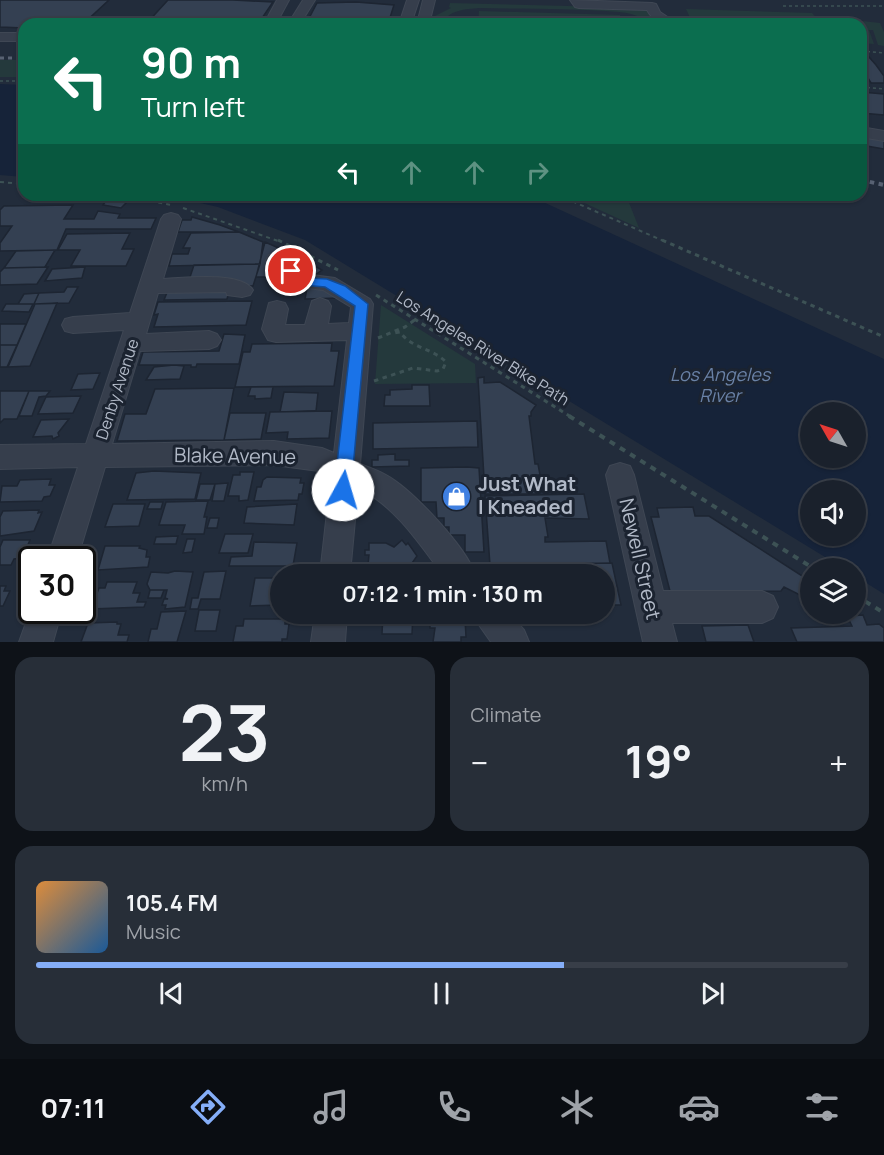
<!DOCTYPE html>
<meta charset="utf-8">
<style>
body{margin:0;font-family:Manrope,sans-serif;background:#272e38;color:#f1f3f6;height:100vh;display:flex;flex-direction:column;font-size:22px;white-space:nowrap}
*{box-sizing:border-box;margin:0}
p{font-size:20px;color:#9fa3a9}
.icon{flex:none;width:33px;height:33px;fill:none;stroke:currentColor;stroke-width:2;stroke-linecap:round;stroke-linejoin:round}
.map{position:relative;height:642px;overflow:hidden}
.panel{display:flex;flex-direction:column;gap:15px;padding:15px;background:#0e1218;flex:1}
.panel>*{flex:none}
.guide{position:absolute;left:18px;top:18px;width:849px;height:183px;border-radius:18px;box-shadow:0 2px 4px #0004,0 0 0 2px #383e48;background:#0b6e4f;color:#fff;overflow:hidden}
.needle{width:39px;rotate:309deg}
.fabs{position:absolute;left:800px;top:402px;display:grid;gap:12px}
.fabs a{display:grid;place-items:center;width:66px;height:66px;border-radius:50%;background:#1a212c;box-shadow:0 2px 4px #0004,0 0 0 2px #383e48;font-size:30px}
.speed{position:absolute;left:18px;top:546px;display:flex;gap:12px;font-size:30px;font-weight:700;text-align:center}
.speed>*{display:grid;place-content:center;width:78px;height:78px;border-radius:50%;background:#1a212c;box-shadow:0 2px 4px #0004,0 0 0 2px #383e48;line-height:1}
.speed .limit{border:3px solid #111;border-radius:9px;background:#fff;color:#111}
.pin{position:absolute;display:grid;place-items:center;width:51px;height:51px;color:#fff;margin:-26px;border:3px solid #fff;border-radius:50%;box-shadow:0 2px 6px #0007}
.me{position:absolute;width:66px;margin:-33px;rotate:6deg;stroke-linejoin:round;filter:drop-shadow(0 0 4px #0008)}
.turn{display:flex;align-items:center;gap:21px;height:126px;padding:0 24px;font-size:27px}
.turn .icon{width:78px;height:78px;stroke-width:2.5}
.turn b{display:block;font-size:42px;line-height:51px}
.lanes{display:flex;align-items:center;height:57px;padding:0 24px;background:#0003;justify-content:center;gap:30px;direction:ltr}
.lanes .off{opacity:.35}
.big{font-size:45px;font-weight:700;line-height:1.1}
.panel .card{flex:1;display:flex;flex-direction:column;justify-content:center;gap:9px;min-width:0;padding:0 21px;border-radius:18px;background:#272e38}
.panel .dial{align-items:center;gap:0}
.dial b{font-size:78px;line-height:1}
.song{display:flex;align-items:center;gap:18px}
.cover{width:72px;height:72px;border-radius:9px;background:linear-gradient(135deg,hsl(30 70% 55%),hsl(210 70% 35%))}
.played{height:6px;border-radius:3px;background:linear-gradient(90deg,#85aef8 65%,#383e48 65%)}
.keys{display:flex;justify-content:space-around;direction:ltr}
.heat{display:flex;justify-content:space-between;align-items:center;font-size:33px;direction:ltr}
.panel .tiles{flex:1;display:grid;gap:15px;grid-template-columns:1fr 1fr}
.card:last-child{grid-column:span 2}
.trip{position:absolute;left:270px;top:564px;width:345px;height:60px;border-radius:30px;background:#1a212c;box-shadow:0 2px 4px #0004,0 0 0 2px #383e48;font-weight:700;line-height:60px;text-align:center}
.tab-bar{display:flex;height:96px;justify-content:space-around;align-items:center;background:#0a0d12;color:#9fa3a9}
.tab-bar .icon{width:42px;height:42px}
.tab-bar .on{color:#85aef8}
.tab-bar b{font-size:27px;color:#f1f3f6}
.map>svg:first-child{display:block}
.green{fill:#24393c}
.water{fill:#162339;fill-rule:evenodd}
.building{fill:#344052;stroke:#1d2532;stroke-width:1.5}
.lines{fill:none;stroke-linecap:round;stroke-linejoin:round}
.minor-casing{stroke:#3f4754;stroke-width:2}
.path-far3{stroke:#3d5255;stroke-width:1.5;stroke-dasharray:3 3;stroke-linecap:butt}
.path-far2{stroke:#3d5255;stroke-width:2;stroke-dasharray:4 4;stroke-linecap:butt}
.path-far1{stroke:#3d5255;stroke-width:3;stroke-dasharray:4.5 4.5;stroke-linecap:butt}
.path{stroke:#3d5255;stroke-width:4;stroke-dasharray:6 6;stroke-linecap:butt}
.minor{fill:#363e4c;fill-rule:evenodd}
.rail-far1{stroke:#586273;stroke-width:3;stroke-dasharray:4 4;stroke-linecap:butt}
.rail{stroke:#586273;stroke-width:4;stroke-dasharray:4.5 4.5;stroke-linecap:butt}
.route{fill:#1a73e8;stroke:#114b97;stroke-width:1.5}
.labels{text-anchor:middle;stroke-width:6;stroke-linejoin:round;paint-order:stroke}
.street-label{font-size:16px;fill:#b1b9c7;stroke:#1b2330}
.water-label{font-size:18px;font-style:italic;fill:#6a82a7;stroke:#1b2330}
.near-street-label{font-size:20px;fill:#b1b9c7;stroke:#1b2330}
.near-poi-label{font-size:20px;font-weight:bold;fill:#b1b9c7;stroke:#1b2330;text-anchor:start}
</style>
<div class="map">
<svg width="884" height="642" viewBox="0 0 884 642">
<rect width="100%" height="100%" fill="#222c3b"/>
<path class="green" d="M450,3L649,8L650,12L648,13L668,24C651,24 637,13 619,12C573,8 525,9 479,8C466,9 448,10 442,24H431L435,16L451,8L449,7Z
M686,9L812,13L822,24H693Z
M479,11L620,15L623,24H478Z
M844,19L880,23L884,32V46L878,45L873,30H869L874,44L861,43V24H845Z
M0,60H24V77H0Z
M567,195H626L639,228Z
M381,305L475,364L476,383L375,384Z"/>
<path class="water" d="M0,84L24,85V177L0,175Z
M165,195H528L884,359V594L855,576V568H843L305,240L218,207ZM810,412H855V458H810ZM810,490H855V536H810Z"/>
<path class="building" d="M0,0H109L83,24H24V28L0,27Z
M168,0H233L273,2L258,24H146Z
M356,2L394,5L388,24H306L317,3Z
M861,54L869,57L876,65L884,76V83H871L868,78L861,79Z
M861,92L884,94V115L861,113Z
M861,135L884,139V149L861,145Z
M107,199L127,202L121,208L103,205Z
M73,205L64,219H94L98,211L120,214L118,218H156L151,229H66L57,250L0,251V243L12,226H0V210L4,206Z
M192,217L220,225L239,232H178L182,220H191Z
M239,232L263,242L260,264L169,266L172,254H188L190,248H183L191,233Z
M130,233L122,249H134L126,266H71L80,250H58L67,234Z
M265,242L281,249L272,255L267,277H256Z
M55,250L45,267L4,268L16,251Z
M297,256L322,270L315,275L290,262Z
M260,264L253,286L188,283L194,265Z
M48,267L37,284L0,285V272L4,268Z
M85,267L82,278L45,281L52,269Z
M67,287H78L69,303L34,304L39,293L64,292Z
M230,288L227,299L164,300L168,290Z
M307,288H323L340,298L305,299Z
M39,293L34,304H18L24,294Z
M252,301L246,325L154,327L158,314L154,315L158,302Z
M57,303L30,366L8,367L35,304Z
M6,304H33L29,312L2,311Z
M0,324H26L17,345H0Z
M224,334L245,335L239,364H197L196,367H191V365H139L143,352L219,351Z
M332,343L331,351H339L334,386L235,387L243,352H250L252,344Z
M0,345H17L7,367H0Z
M174,365L184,366L180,379L146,380L154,367Z
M100,373L93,389L71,390L78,374Z
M484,377V383L500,382L536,405L531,412V416H529L535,464H538L540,475H536L538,494H485L478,378Z
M412,385H429L430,406H384L385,395H390V390L412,389Z
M251,387H273L271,398L255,399V396H248Z
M234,388L224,440L117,441L125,414H146L155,389Z
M0,391H29L17,419H4L0,423Z
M29,391H50L46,396L39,397L32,416H19Z
M284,392L318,393L316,411L280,412Z
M81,396L73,413L38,414L46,397Z
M332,411L329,438L287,439L288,432L266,433L270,412Z
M230,413H266L261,439L224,440Z
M69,419L58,433L59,436L53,439L52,436L33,437L41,420Z
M477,421L478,447L373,449V423Z
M395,454V460H409V466L372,467V460H378V455Z
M467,467L479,468L484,552H465V535H449V527H444V518H437L436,502H421V468Z
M154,471L201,473L195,499L127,500L136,473Z
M240,472H254L248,500L239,501V496H228L233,475H240Z
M267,477L301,478L300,483H304L302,494H299L298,500L254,501L257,487H261L263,480Z
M51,479L49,485H55L50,496L44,497L42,501L0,502L2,486H17L20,480Z
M228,483L224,501H212L215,484Z
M200,484H215L210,500H196Z
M584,494L589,519L545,518L548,537H545V542L606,541L610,563L490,565L485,496Z
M208,501L204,517H207L204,534H182L185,525H159L166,502Z
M150,502H163L161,509H147Z
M113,504H145L139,526L105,527Z
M297,504L294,525L244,523L247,507Z
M693,507L695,516H709L810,581V600L784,587L781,591L693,592L672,599L651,517H659L657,508Z
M39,510L38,513L42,512L34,531L0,536V517L3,511Z
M210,518H219L217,528H207Z
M225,534H253L248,553H219Z
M178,536L176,544H154L156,537Z
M187,539H195L192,552L183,553Z
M3,540H30L22,558L14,559L11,565H0V547Z
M402,540L406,545L408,543L417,556L410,566L368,565L369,555H365V550H369V543H386L394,547Z
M254,542L297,543L293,566H229L231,557L252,556Z
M105,546H140L139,548L147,550L146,557H150L148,567L98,570Z
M612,563L621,605H604V574H491L490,565Z
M175,571L193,572L185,607L165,609L166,605H162L164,599H168L165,598L167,590H150L147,584L151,572L168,573Z
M226,571L220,599H201L198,609H190L192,598H198L204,572Z
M255,578H280V605L250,606Z
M107,582H137L133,593H140L137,602H146L144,607L91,609L99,588H105Z
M0,586H6L4,591H10L3,606H0Z
M150,590H164L161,598H148Z
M199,610H220L216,631H195Z
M186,611L177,642H148L151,629H157L161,612Z
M383,614H413L412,634H382Z
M430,614H460V619H465L466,637H461V642H433L435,628H430Z
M863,615L867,625L879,624L884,628V642H797L791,628L852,626L847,616Z
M244,619H285V624H289L287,639H282V642H233L236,626H243Z
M117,622V624H121L118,635H129L127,642H81L88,623Z
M748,625L754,642H706L702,626Z"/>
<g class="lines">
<defs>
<path id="minor" d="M277,0H289L276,24H264Z
M303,0H315L300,24H288Z
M407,0H419L411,24H399Z
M423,0H435L429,24H417Z
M570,0L652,3L656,4L660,12L678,24C666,24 654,23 647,10L579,8L575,7Z
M0,33H24V41H0Z
M861,127L884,131V141L861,137Z
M171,213L178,215L181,219L163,279C184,278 241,271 253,290L250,295L242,297L227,295L226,292L158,293L146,334L209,331L217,334L221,340L217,346L209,349L140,351L112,444L274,441L322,448L334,453L347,340L276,342L268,340L262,329L269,303L277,301L285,303L288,309L285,325H305L312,301L320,298L328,301L331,306L328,324L349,323L351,307L323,290L299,287L269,265L266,260L269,255L276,253L283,255L312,275L335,278L370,299L373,304L360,464C368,467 377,470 386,475C412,489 466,547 475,574H442C419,543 394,505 358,488L350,574H320L331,477L319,471L274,465L105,467L77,560H47L78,467L0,469V445L86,444L124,330L73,333L65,331L62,325L65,319L73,317L130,313L161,219L164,215Z
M620,463L630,466L634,475L663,591H762L773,596L778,607L773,618L762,623H672L677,642H643L606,475L610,466Z
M32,606V610H62L53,642H19Z
M315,614H347L345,642H311Z
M474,614H510L524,630L529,642H491L479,625Z"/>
</defs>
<use href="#minor" class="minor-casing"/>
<path class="path-far3" d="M783,6H884
M861,51L884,53
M0,81H24
M861,87L884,89"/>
<path class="path-far2" d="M0,182L24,184
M119,195L171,205
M558,195L666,242
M183,208L281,242"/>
<path class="path-far1" d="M278,240L338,270
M662,240L884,337
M376,295L571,417
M378,338L405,327L416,319
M374,381L413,368L437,371L443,369L446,362C432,348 411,348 400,332L394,333"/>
<path class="path" d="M569,416L813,568
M855,595L884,613"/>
<use href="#minor" class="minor"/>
<path class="rail-far1" d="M0,58H24"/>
<path class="rail" d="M861,180L884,185"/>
</g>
<path class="route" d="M291,267L310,278L327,279L345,286L368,304L351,490L349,496L343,498L337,496L334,490L355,306L325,287L302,285L285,271Z"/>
<defs>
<symbol id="shop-disc" viewBox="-11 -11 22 22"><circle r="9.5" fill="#3f7fe0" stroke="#1b2330"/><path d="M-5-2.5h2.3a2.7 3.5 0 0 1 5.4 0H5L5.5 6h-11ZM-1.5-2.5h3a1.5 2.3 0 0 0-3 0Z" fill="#fff"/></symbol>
</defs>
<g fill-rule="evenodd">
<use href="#shop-disc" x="440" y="480" width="33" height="33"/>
</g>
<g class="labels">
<g class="street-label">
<text transform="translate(483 348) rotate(32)" y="6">Los Angeles River Bike Path</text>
<text transform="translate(117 389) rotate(-72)" y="6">Denby Avenue</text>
</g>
<g class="water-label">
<text x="720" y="381">Los Angeles<tspan x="720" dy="21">River</tspan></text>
</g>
<g class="near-street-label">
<text transform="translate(235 456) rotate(1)" y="7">Blake Avenue</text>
<text transform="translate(640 559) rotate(77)" y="7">Newell Street</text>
</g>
<g class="near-poi-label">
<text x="478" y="491">Just What<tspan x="478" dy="23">I Kneaded</tspan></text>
</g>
</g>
</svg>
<div class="fabs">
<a><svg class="needle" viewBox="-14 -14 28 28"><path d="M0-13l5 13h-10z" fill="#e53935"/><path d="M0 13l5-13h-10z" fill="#9fa3a9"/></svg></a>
<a><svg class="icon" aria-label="sound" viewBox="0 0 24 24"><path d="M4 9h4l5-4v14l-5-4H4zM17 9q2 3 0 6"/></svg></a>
<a><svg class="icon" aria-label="layers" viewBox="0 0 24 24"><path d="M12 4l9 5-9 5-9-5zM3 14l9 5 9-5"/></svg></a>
</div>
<div class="speed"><div class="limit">30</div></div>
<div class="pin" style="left:291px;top:271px;background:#d93025"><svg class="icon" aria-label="arrive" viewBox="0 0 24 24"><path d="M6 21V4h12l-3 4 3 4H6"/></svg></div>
<svg class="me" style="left:343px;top:490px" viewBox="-20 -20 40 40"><circle r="19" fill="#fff"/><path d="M0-13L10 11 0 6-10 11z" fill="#1a73e8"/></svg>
<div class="trip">07:12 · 1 min · 130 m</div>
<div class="guide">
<div class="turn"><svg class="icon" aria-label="left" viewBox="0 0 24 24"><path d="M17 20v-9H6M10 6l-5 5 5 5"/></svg><div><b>90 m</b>Turn left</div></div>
<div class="lanes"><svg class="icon" aria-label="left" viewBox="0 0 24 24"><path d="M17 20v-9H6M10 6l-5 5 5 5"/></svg><svg class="icon off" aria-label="ahead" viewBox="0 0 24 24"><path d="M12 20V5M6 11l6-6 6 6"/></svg><svg class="icon off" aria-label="ahead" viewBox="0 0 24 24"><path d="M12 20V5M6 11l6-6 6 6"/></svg><svg class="icon off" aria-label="right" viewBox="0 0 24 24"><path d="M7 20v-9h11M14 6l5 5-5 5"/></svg></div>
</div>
</div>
<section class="panel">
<div class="tiles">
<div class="card dial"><b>23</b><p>km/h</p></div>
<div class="card"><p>Climate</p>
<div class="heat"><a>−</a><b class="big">19°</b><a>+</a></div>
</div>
<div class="card">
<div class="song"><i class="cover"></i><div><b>105.4 FM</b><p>Music</p></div></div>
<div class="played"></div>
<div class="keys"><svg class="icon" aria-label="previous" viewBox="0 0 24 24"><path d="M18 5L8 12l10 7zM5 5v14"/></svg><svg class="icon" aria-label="pause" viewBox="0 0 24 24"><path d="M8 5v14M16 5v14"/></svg><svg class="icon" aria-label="next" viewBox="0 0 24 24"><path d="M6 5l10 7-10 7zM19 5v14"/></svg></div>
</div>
</div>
</section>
<nav class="tab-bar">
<b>07:11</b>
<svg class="icon on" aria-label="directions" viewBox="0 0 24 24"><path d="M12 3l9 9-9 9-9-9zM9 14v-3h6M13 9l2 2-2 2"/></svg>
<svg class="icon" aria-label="music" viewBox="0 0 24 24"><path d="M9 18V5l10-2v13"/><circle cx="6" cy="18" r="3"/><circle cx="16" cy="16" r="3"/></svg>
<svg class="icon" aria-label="phone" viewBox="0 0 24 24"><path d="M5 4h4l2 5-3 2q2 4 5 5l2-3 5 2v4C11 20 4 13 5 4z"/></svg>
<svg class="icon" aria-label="climate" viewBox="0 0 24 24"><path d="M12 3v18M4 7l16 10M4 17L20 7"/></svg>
<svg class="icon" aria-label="car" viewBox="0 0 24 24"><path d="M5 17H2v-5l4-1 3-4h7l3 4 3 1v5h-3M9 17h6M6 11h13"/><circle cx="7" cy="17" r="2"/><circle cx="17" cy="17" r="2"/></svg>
<svg class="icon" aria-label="filters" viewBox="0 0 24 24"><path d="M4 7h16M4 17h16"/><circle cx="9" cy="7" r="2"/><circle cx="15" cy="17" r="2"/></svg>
</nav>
